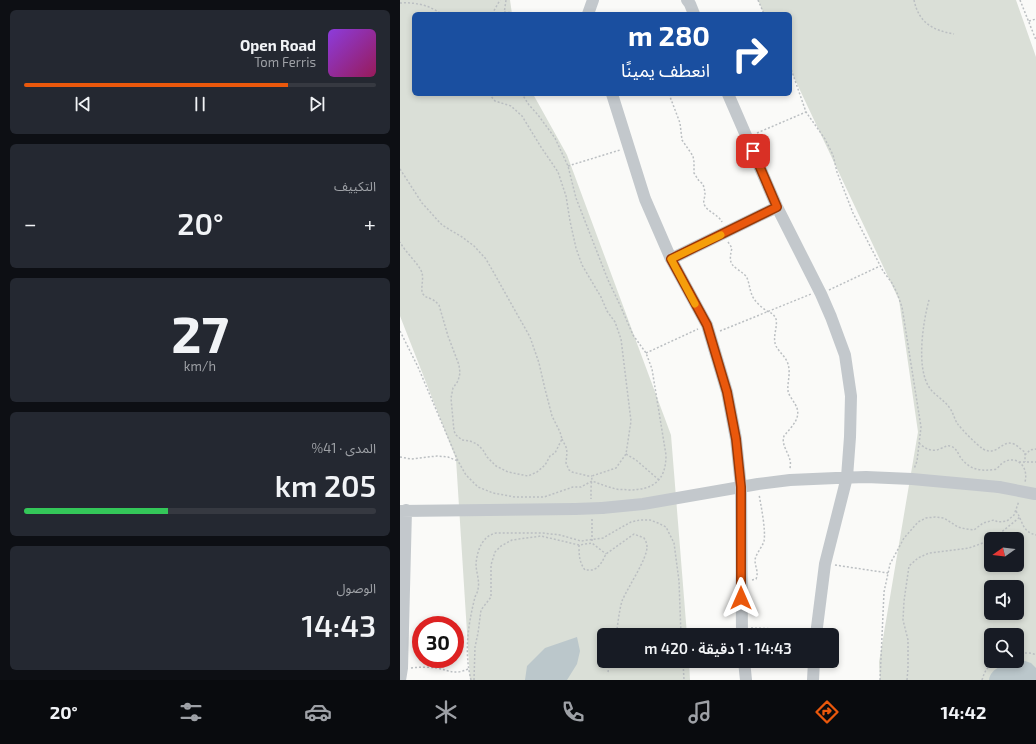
<!DOCTYPE html>
<html lang="ar">
<meta charset="utf-8">
<style>
body{margin:0;font-family:"Exo 2","Noto Sans Arabic",sans-serif;background:#242831;color:#f1f3f6;direction:rtl;height:100vh;display:flex;flex-direction:column;font-size:15px;white-space:nowrap}
*{box-sizing:border-box;margin:0}
p{font-size:13px;color:#9ea1a6}
.icon{flex:none;width:22px;height:22px;fill:none;stroke:currentColor;stroke-width:2;stroke-linecap:round;stroke-linejoin:round}
.map{position:relative;flex:1;overflow:hidden;direction:ltr}
.drawer{display:flex;flex-direction:column;gap:10px;padding:10px;background:#0d0f14;width:400px}
.drawer>*{flex:none}
.guide{position:absolute;left:12px;top:12px;width:380px;height:84px;border-radius:6px;box-shadow:0 2px 6px #0003;direction:rtl;background:#1a4fa0;color:#fff;overflow:hidden}
.needle{width:26px;rotate:256deg}
.fabs{position:absolute;left:584px;top:532px;display:grid;gap:8px}
.fabs a{display:grid;place-items:center;width:40px;height:40px;border-radius:6px;background:#171b24;box-shadow:0 2px 6px #0003;font-size:20px}
.speed{position:absolute;left:12px;top:616px;display:flex;gap:8px;font-size:20px;font-weight:700;text-align:center}
.speed>*{display:grid;place-content:center;width:52px;height:52px;border-radius:50%;background:#171b24;box-shadow:0 2px 6px #0003;line-height:1}
.speed .limit{border:6px solid #d22;background:#fff;color:#111}
.pin{position:absolute;display:grid;place-items:center;width:34px;height:34px;color:#fff;margin:-17px;border-radius:8px;box-shadow:0 2px 6px #0006}
.me{position:absolute;width:44px;margin:-22px;rotate:0deg;stroke-linejoin:round;filter:drop-shadow(0 0 3px #0008)}
.turn{display:flex;align-items:center;gap:14px;height:84px;padding:0 16px;font-size:18px}
.turn .icon{width:52px;height:52px;stroke-width:2.5}
.turn b{display:block;font-size:28px;line-height:34px}
.big{font-size:30px;font-weight:600;line-height:1.1}
.drawer .tile{flex:1;display:flex;flex-direction:column;justify-content:center;gap:6px;min-width:0;padding:0 14px;border-radius:6px;background:#242831}
.drawer .dial{align-items:center;gap:0}
.dial b{font-size:52px;line-height:1}
.song{display:flex;align-items:center;gap:12px}
.cover{width:48px;height:48px;border-radius:6px;background:linear-gradient(135deg,hsl(270 70% 55%),hsl(330 70% 35%))}
.played{height:4px;border-radius:2px;background:linear-gradient(90deg,#ea580c 75%,#363941 75%)}
.keys{display:flex;justify-content:space-around;direction:ltr}
.heat{display:flex;justify-content:space-between;align-items:center;font-size:22px;direction:ltr}
.charge{height:6px;border-radius:3px;background:linear-gradient(90deg,#34c759 41%,#363941 0)}
.trip{position:absolute;left:197px;top:628px;width:242px;height:40px;border-radius:6px;background:#171b24;box-shadow:0 2px 6px #0003;font-weight:600;line-height:40px;text-align:center;direction:rtl}
.dock{display:flex;height:64px;justify-content:space-around;align-items:center;background:#090b0e;color:#9ea1a6}
.dock .icon{width:28px;height:28px}
.dock .active{color:#ea580c}
.dock b{font-size:18px;color:#f1f3f6}
main{display:flex;flex:1;min-height:0}
.map>svg:first-child{display:block}
.green{fill:#dadfd7;fill-rule:evenodd}
.water{fill:#bbc7cb}
.lines{fill:none;stroke-linecap:round;stroke-linejoin:round}
.path{stroke:#bbbfc2;stroke-width:1.5;stroke-dasharray:2 2;stroke-linecap:butt}
.minor{stroke:#c3c8cc;stroke-width:12}
.minor-bridge{stroke:#c3c8cc;stroke-width:12}
.route-casing{stroke:#983908;stroke-width:10}
.route{stroke:#ea580c;stroke-width:7}
.slow{stroke:#f59e0b;stroke-width:7}
</style>
<main>
<div class="map">
<svg width="636" height="680" viewBox="0 0 636 680">
<rect width="100%" height="100%" fill="#fafaf8"/>
<path class="green" d="M0,0H110L112,14H14V94H133L167,155L271,435L287,635H204V661H289L290,680H70L56,459L0,316Z
M358,0H616L636,57V680H480L479,662L518,432L499,300L390,69V14H364ZM591,539H617V565H591ZM591,587H617V613H591ZM591,635H617V661H591Z"/>
<path class="water" d="M177,637L180,651L177,664L167,680H125L127,666L145,648Z
M625,661L631,663L636,668V680H589C591,665 613,662 625,661Z"/>
<g class="lines">
<path class="path" d="M358,0L364,14
M514,0C519,23 532,30 554,34
M620,0L636,40
M0,3C14,2 30,5 41,14
M104,12L124,14
M92,14L100,0
M104,14L106,0
M132,14H138
M629,21L636,19
M390,66L406,112L425,139L433,155L437,172L453,213L483,271L492,283L497,293L502,307L521,427L517,461L514,469
M89,94L95,101L111,106L122,116L141,147L158,172L166,196L170,221L176,248L182,265L201,297L207,311L215,322L221,339L231,421L226,454L216,468L192,476L191,488V499
M269,94L280,123L282,140L293,156L294,162V173L299,181L303,184C304,188 305,191 305,194C305,197 303,201 304,204C307,212 318,214 322,222
M357,133L406,112
M168,166L220,150
M0,169L22,203L42,225L62,237L74,246L86,259L130,337L139,363L145,389L152,416L160,432L162,439L155,453L150,456L145,465L137,472L128,476L108,472L96,466L87,457L83,450L77,444L70,441L62,440L56,435L54,431L51,398L53,388L58,381L60,373L59,365L48,336L39,305C36,302 34,300 31,299C28,297 26,298 23,294C20,289 24,280 22,273C20,265 5,252 0,242
M328,242L332,248C327,267 334,265 346,276C350,283 349,291 354,299C357,303 362,308 367,311C371,313 374,314 376,319C378,327 372,337 376,346C379,352 386,357 388,364C391,374 387,383 388,391C389,396 393,400 395,404C403,417 392,426 384,436C381,444 388,452 390,460C391,463 390,467 390,470
M429,290L480,266
M529,300C523,322 516,367 529,387C534,395 543,399 549,407C553,412 554,418 557,423C562,430 576,444 583,449C598,457 601,439 614,444C618,446 621,450 625,452V462
M0,331L18,367L58,461L66,475L78,487L93,493L115,497H144L173,487H181L192,481C200,484 208,487 216,489C220,490 224,489 228,490C253,490 266,481 266,455L252,369L246,353L233,335L220,305L208,280L176,198L168,166L155,138L138,115L129,105L122,94
M320,331L411,294
M246,353L298,329
M162,439L166,447L167,452L166,463L169,470L172,472L188,476H192
M519,443C525,449 533,453 542,448C545,447 547,445 550,446C555,447 557,451 559,455C568,470 581,472 597,469C609,451 630,462 625,482
M226,454L236,460L259,480
M625,455L630,450L636,449
M0,457L11,459L37,456L48,457L58,461
M619,462H636
M616,511C623,521 622,532 636,535
M192,519V543
M593,539L620,517
M179,545C179,554 179,562 185,570H192L197,568L202,562L206,554L234,534L244,538C246,541 247,544 247,547C247,559 228,587 222,601C219,611 218,624 216,635
M435,565L488,573
M352,580L356,579C359,572 355,567 355,560C356,553 362,548 364,541C366,530 361,506 359,494
M351,628L407,630
M617,654C624,653 630,652 636,655
M283,661L284,680
M11,668C20,667 29,667 37,668C50,671 55,675 68,669
M208,672L210,661
M71,680C64,652 68,625 75,597C76,594 78,592 78,589C80,581 76,572 76,564C77,551 82,536 96,533H143L160,535L181,541L203,538L222,527L231,522L240,520H250L258,523L266,527L274,543L279,581L281,635
M74,680L75,647L78,633L81,610L91,597V565L95,552L101,546L112,540L141,536L179,545L192,543L206,554
M480,680L484,592L490,564L504,538L518,522L526,518L535,517L544,518L558,527L566,529L574,530L583,523L594,520L598,522L607,521L614,515L619,501
M507,680L508,668V640L503,620L504,601L509,566L518,558L529,553L569,548L591,540
M582,680C585,670 588,666 596,661"/>
<path class="minor" d="M287,0L290,4L294,14
M188,14L193,0
M212,94L245,199L271,259L307,325L327,392L336,439L341,487L342,635
M328,94L377,207L421,294L431,317L445,355L451,396L450,437L447,477L425,564L416,635
M271,259L377,207
M202,508L243,504L358,484L390,480L436,478L466,477L512,479L599,487
M0,511L175,509
M344,661L346,680
M0,680L2,668L6,510
M413,680L414,661"/>
<path class="minor-bridge" d="M599,487L635,494
M175,509L202,508"/>
</g>
<g class="lines">
<defs>
<path id="route" d="M341,598V487L336,439L327,392L307,325L271,259L377,207L353,151"/>
</defs>
<use href="#route" class="route-casing"/>
<use href="#route" class="route"/>
<path class="slow" d="M295,304L271,259L321,235"/>
</g>
</svg>
<div class="fabs">
<a><svg class="needle" viewBox="-14 -14 28 28"><path d="M0-13l5 13h-10z" fill="#e53935"/><path d="M0 13l5-13h-10z" fill="#9ea1a6"/></svg></a>
<a><svg class="icon" aria-label="sound" viewBox="0 0 24 24"><path d="M4 9h4l5-4v14l-5-4H4zM17 9q2 3 0 6"/></svg></a>
<a><svg class="icon" aria-label="search" viewBox="0 0 24 24"><circle cx="10" cy="10" r="6"/><path d="M15 15l6 6"/></svg></a>
</div>
<div class="speed"><div class="limit">30</div></div>
<div class="pin" style="left:353px;top:151px;background:#d93025"><svg class="icon" aria-label="arrive" viewBox="0 0 24 24"><path d="M6 21V4h12l-3 4 3 4H6"/></svg></div>
<svg class="me" style="left:341px;top:598px" viewBox="-20 -20 40 40"><path d="M0-17L14 15 0 8-14 15z" fill="#ea580c" stroke="#fff" stroke-width="4"/></svg>
<div class="trip">14:43 · 1 دقيقة · 420 m</div>
<div class="guide">
<div class="turn"><svg class="icon" aria-label="right" viewBox="0 0 24 24"><path d="M7 20v-9h11M14 6l5 5-5 5"/></svg><div><b>280 m</b>انعطف يمينًا</div></div>
</div>
</div>
<section class="drawer">
<div class="tile">
<div class="song"><i class="cover"></i><div><b>Open Road</b><p>Tom Ferris</p></div></div>
<div class="played"></div>
<div class="keys"><svg class="icon" aria-label="previous" viewBox="0 0 24 24"><path d="M18 5L8 12l10 7zM5 5v14"/></svg><svg class="icon" aria-label="pause" viewBox="0 0 24 24"><path d="M8 5v14M16 5v14"/></svg><svg class="icon" aria-label="next" viewBox="0 0 24 24"><path d="M6 5l10 7-10 7zM19 5v14"/></svg></div>
</div>
<div class="tile"><p>التكييف</p>
<div class="heat"><a>−</a><b class="big">20°</b><a>+</a></div>
</div>
<div class="tile dial"><b>27</b><p>km/h</p></div>
<div class="tile"><p>المدى · 41%</p><b class="big">205 km</b><div class="charge"></div></div>
<div class="tile"><p>الوصول</p><b class="big">14:43</b></div>
</section>
</main>
<nav class="dock">
<b>14:42</b>
<svg class="icon active" aria-label="directions" viewBox="0 0 24 24"><path d="M12 3l9 9-9 9-9-9zM9 14v-3h6M13 9l2 2-2 2"/></svg>
<svg class="icon" aria-label="music" viewBox="0 0 24 24"><path d="M9 18V5l10-2v13"/><circle cx="6" cy="18" r="3"/><circle cx="16" cy="16" r="3"/></svg>
<svg class="icon" aria-label="phone" viewBox="0 0 24 24"><path d="M5 4h4l2 5-3 2q2 4 5 5l2-3 5 2v4C11 20 4 13 5 4z"/></svg>
<svg class="icon" aria-label="climate" viewBox="0 0 24 24"><path d="M12 3v18M4 7l16 10M4 17L20 7"/></svg>
<svg class="icon" aria-label="car" viewBox="0 0 24 24"><path d="M5 17H2v-5l4-1 3-4h7l3 4 3 1v5h-3M9 17h6M6 11h13"/><circle cx="7" cy="17" r="2"/><circle cx="17" cy="17" r="2"/></svg>
<svg class="icon" aria-label="filters" viewBox="0 0 24 24"><path d="M4 7h16M4 17h16"/><circle cx="9" cy="7" r="2"/><circle cx="15" cy="17" r="2"/></svg>
<b>20°</b>
</nav>
